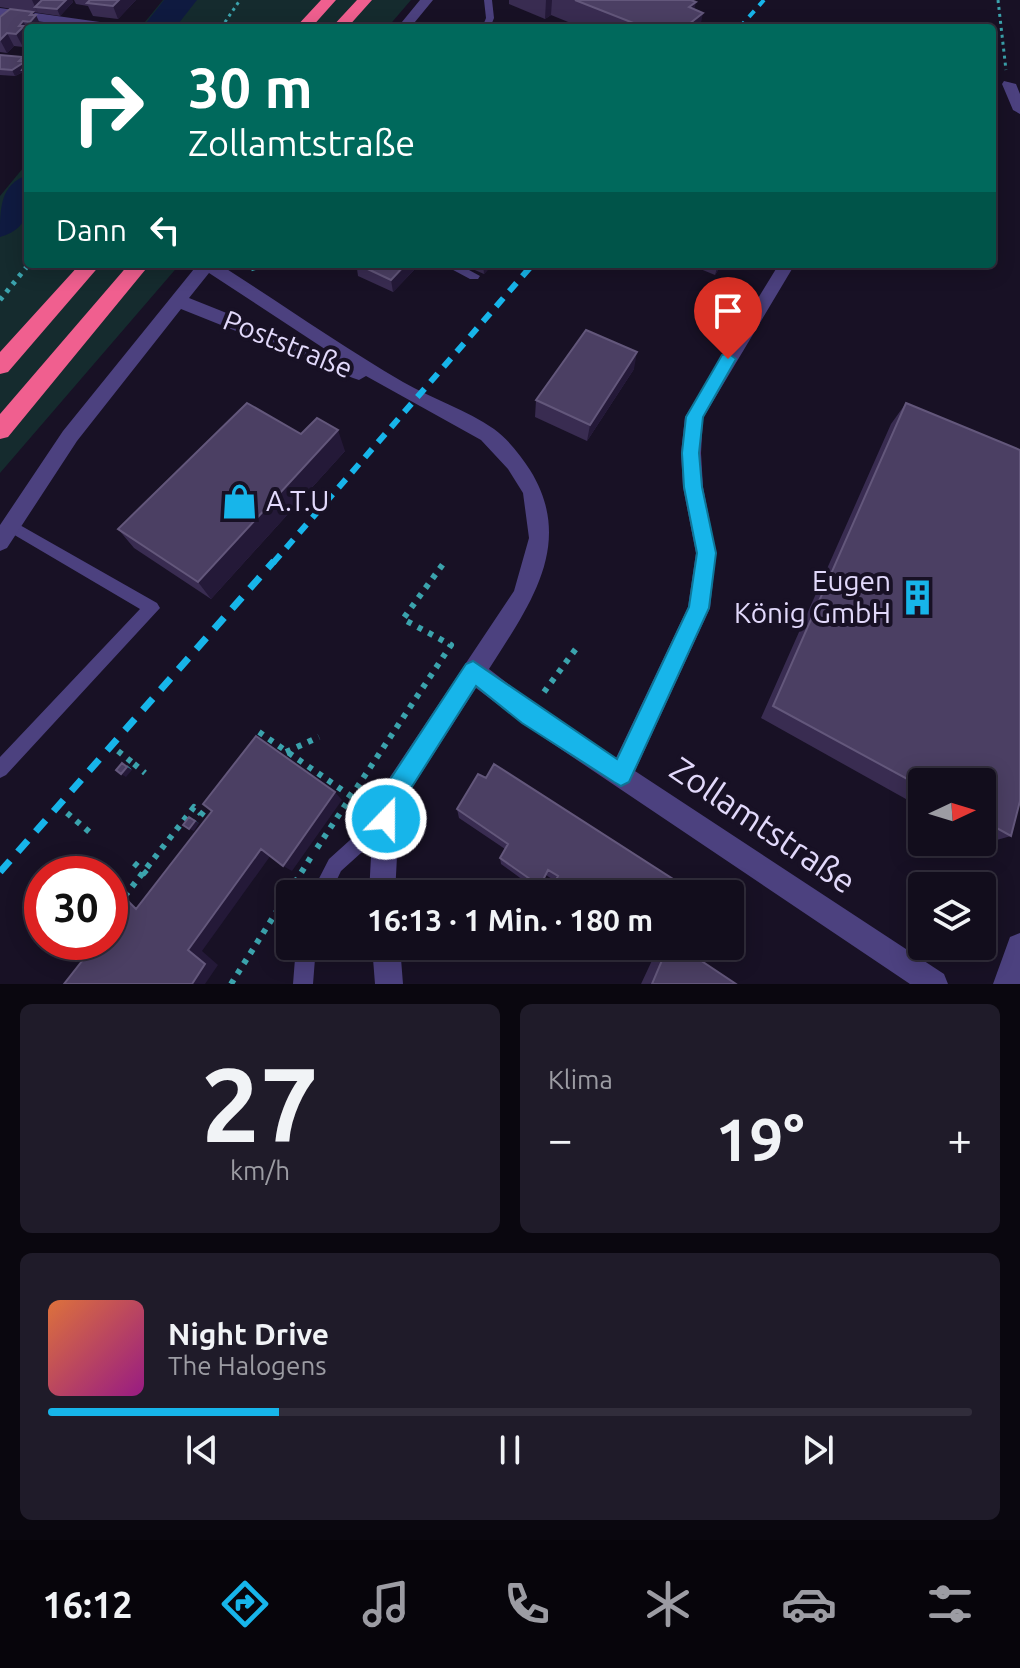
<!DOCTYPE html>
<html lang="de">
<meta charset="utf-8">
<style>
body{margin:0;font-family:Ubuntu,sans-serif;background:#1f1b29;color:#f1f3f6;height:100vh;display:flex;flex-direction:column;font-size:30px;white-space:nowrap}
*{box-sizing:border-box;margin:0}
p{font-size:26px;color:#9c9ca3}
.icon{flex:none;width:44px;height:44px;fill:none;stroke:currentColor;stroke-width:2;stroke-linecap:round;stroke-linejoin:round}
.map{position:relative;height:984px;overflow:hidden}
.drawer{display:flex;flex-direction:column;gap:20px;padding:20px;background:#0a070f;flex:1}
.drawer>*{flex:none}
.top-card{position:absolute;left:24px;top:24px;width:972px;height:244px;border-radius:8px;box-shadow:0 4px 20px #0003,0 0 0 2px #312d3b;background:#00695c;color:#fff;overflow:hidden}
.needle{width:52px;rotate:86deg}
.controls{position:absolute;left:908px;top:768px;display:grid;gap:16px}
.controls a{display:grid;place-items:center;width:88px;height:88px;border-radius:8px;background:#120d1c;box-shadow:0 4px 20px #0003,0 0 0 2px #312d3b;font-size:40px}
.speed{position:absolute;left:24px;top:856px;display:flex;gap:16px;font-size:40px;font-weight:700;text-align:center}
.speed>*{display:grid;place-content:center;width:104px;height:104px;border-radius:50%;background:#120d1c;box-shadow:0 4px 20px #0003,0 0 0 2px #312d3b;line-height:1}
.speed .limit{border:12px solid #d22;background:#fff;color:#111}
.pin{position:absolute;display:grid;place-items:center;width:68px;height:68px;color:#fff;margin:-82px -34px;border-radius:50% 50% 50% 0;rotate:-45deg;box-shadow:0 0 8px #0007}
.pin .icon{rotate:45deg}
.me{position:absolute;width:88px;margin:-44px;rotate:22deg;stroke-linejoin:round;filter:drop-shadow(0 0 6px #0008)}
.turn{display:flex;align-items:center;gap:28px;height:168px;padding:0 32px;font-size:36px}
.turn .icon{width:104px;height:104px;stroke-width:2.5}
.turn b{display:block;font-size:56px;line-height:68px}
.then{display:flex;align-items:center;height:76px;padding:0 32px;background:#0003;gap:16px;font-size:30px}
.big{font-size:60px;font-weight:700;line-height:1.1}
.drawer .card{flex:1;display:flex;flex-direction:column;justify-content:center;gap:12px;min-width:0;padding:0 28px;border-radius:12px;background:#1f1b29}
.drawer .dial{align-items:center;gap:0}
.dial b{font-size:104px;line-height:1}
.song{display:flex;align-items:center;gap:24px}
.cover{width:96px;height:96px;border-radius:12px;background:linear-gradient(135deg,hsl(20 70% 55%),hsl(310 70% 35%))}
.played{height:8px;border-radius:4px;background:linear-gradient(90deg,#17b5ea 25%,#312d3b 25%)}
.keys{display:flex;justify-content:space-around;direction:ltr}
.heat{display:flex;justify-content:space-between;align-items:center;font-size:44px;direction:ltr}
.drawer .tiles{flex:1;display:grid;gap:20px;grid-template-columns:1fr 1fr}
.card:last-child{grid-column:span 2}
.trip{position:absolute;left:276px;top:880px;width:468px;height:80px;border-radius:8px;background:#120d1c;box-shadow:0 4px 20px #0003,0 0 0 2px #312d3b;font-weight:700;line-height:80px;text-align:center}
.menu{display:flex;height:128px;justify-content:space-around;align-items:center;background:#07050b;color:#9c9ca3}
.menu .icon{width:56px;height:56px}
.menu .on{color:#17b5ea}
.menu b{font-size:36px;color:#f1f3f6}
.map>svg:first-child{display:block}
.green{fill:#152b2e}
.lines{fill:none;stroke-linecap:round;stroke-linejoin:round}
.river{fill:#0f1a40;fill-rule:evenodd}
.path-far2{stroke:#3ba3ad;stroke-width:3;stroke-dasharray:3 4;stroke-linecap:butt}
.path-far1{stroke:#3ba3ad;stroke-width:5;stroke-dasharray:4 6;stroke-linecap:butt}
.path{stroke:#3ba3ad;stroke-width:6;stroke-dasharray:5 7;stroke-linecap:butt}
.service{fill:#4c417f;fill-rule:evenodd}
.minor{fill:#4c417f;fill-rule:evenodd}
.motorway{fill:#f05f8f;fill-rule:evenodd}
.rail-far2{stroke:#17b5ea;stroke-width:4;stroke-dasharray:8 7;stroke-linecap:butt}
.rail-far1{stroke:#17b5ea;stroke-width:6;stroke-dasharray:11 9;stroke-linecap:butt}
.rail{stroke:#17b5ea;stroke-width:7;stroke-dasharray:15 12;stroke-linecap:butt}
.wall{fill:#392c51}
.shaded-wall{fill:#241938}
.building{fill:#4b3f63;stroke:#63577b;stroke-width:2}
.route{fill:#17b5ea;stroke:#0f7698;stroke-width:2}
.labels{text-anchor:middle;stroke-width:8;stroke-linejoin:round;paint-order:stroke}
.street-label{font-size:28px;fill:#e2d9fb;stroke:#181125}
.poi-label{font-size:28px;fill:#e2d9fb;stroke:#181125;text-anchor:start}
.near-street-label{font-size:34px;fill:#e2d9fb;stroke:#181125}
</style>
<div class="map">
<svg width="1020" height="984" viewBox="0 0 1020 984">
<rect width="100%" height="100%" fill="#181125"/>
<path class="green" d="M163,0H411L387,28H140Z
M28,162V264H180L0,473V196Z"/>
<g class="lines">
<path class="river" d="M164,0H197L175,28H142Z
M28,175C28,204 34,227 0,237C0,208 0,184 28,175Z"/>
<path class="path-far2" d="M998,0L1006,70
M221,28L240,0"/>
<path class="path-far1" d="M251,269L266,264
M0,300L29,264"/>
<path class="path" d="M544,692L578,646
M259,732L365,806
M118,751L133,763
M286,752L319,737
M126,771L133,763L145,773
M67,813L93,835
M193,825L211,802
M317,848L451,645L403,619L443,564
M134,863L151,878
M110,915L194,807L201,814
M88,942L86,945L95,952
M231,984L311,857"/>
<path class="service" d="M484,0H492L494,18L490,28H482L486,18Z
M442,264H458L480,276L478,279H470Z
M11,520L157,603L160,608L6,775L0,778V757L140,609L6,530L4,526L6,522Z
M386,810L392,813L395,819L392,825L341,871L330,894H311L329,859L380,813Z
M296,946H316L313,984H293Z"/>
<path class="minor" d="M420,0H433L410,28H397Z
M0,8L114,24L120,28H87L0,16Z
M1004,81L1016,84L1020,94V114L1013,110L1002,84Z
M198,264H219C280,303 340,345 403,382C432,399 467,410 494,429C508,439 521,456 530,470C576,544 529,606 489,669L538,707L616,758L688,607L696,553L683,487L681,453L685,417L779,264H795L703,418L701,453L703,487L716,553L710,608L635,771L944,974L948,984H910L522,723L476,688L408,794L399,819L395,894H369L373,819L390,777L514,591L529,538L523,493L508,469L481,440L366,376L359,380L353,378L181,309L77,441L7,548L0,551V525L63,431ZM209,273L337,357L189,298Z
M1020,933V984H993L1010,937Z
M372,946H400L403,984H375Z"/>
<path class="motorway" d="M321,0H336L311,28H295Z
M357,0H372L347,28H331Z
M80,264H101L8,372L0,374V352Z
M129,264H150L8,437L0,439V414Z"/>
<path class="rail-far2" d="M739,28L764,0"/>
<path class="rail-far1" d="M273,563L533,264"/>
<path class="rail" d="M0,872L274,561"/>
</g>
<path class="wall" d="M0,0H72L73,2L60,16L33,12L41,27L59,28H28V41L23,47L14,46L7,53L0,52V15L1,16L18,10L0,7Z
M74,0H136L118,19L93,16L88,6L76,4Z
M509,0H691L700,28H583L551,15L545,19L509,4Z
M0,55L25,61L28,65V77H25L23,72L15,76L0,75Z
M346,264H417V267L393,292L358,276L357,269Z
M461,264H493L484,274Z
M688,264H722L715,275Z
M634,369L587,441L535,417L536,400Z
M906,403L1011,836L986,843L982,841V782H922V808L761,718L891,424Z
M301,434L345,451L211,599L134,548L118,529Z
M457,809L671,894H549L555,881L546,875L538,891L501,864L500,858L505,849L459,818Z
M644,946H679L736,984H641L655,954Z"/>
<path class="shaded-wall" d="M32,0H51L35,7L38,13Z
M66,0H72L73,2L60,16L57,9Z
M119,0H136L118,19L113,6Z
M546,0H552L551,15L545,19Z
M696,2L692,21L703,13L700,28H684L689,7Z
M33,12L36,15L42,28H33L30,22V15Z
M23,21L28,30V41L23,47L16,34L19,26Z
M7,33L14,46L7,53L0,40Z
M23,57L28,65V69L22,70L23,72L15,76L12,70Z
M406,264H417V267L393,292L391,280Z
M483,264H493L484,274Z
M718,264H722L715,275Z
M637,352L634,369L587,441L590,425Z
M338,430L345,451L211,599L198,582Z
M122,763L132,770L126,777L121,774Z
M335,792L342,800L292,871L283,866Z
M189,817L199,823L194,831L189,829Z
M261,849L271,855L202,951L218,965L205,984H192L188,950Z"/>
<path class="building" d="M42,0H66L57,9L35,7Z
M90,0H119L113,6L87,3Z
M575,0H691L696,2L689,7L703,13L684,28H646Z
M10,9L33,12L30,15H36L30,22L23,21L19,26H24L16,34L7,33L0,40V17Z
M43,25L58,26L56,28H40Z
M0,55L23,57L19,61H26L12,70L0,69Z
M25,66H28V71L22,70Z
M357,264H406L391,280Z
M586,330L637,352L590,425L536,400Z
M247,403L301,434L317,418L338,430L198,582L118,529Z
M906,403L1020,450V801L1011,836L982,820V782H922V787L773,706Z
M256,736L335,792L283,866L261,849L188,950L205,964L192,984H64L97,942H110V926L129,902L136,909L212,811L203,804Z
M122,763L127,767L121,774L116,770Z
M494,764L676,881L671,894H552L550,892L558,876L548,870L540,886L500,858L508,844L457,809L478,774L486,778Z
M189,817L195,821L189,829L183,825Z
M654,946H666L663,952Z
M668,946H679L736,984H652Z"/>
<path class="route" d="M728,353L736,359L703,417L699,453L702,487L716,553L709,608L629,782L621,786L614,782L522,723L476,686L408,793L395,827L386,831L378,827L375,819L391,778L466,664L473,661L617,759L689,607L697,553L684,487L682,453L686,417L722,355Z"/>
<defs>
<symbol id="shop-bare" viewBox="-9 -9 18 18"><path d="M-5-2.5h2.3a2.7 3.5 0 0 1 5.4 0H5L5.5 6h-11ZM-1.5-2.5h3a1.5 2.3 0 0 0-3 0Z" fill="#17b5ea" stroke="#181125" stroke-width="2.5" paint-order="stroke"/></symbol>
<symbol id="building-bare" viewBox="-9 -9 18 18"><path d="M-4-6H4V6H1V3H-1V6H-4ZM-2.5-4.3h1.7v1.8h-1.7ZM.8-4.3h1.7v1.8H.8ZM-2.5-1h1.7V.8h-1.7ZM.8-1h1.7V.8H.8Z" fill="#17b5ea" stroke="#181125" stroke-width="2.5" paint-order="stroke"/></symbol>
</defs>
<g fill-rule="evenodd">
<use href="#shop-bare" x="214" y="476" width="51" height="51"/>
<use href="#building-bare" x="892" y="572" width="51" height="51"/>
</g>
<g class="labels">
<g class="street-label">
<text transform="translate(288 344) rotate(22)" y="10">Poststraße</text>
</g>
<g class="poi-label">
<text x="266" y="511">A.T.U</text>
<text x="891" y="591" text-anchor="end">Eugen<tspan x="891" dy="32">König GmbH</tspan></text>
</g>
<g class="near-street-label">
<text transform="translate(763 825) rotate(34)" y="12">Zollamtstraße</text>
</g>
</g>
</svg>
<div class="controls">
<a><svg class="needle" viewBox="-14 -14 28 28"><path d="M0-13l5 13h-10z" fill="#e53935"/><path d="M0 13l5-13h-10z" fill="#9c9ca3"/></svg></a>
<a><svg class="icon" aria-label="layers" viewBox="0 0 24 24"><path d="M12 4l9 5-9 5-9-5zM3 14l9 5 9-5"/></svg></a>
</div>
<div class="speed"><div class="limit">30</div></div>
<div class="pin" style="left:728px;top:359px;background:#d93025"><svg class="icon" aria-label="arrive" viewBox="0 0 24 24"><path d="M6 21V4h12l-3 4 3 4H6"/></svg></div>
<svg class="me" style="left:386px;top:819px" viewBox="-20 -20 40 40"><circle r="17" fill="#17b5ea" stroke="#fff" stroke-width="3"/><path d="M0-11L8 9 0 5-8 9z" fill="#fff"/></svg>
<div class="trip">16:13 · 1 Min. · 180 m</div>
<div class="top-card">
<div class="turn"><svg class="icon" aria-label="right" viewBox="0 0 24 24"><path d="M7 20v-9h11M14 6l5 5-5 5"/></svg><div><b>30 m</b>Zollamtstraße</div></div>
<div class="then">Dann<svg class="icon" aria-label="left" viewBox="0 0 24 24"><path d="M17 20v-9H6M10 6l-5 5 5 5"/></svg></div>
</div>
</div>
<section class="drawer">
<div class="tiles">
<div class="card dial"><b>27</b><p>km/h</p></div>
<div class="card"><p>Klima</p>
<div class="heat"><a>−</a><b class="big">19°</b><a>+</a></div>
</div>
<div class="card">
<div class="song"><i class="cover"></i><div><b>Night Drive</b><p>The Halogens</p></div></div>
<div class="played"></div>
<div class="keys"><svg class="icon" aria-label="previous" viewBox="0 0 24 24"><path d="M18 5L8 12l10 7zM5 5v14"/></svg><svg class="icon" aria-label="pause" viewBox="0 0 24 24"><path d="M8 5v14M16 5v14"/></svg><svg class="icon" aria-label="next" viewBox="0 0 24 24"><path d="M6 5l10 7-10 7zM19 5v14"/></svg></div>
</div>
</div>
</section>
<nav class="menu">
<b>16:12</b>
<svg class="icon on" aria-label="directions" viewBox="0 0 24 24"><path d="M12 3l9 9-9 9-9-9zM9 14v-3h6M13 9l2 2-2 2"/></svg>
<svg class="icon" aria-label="music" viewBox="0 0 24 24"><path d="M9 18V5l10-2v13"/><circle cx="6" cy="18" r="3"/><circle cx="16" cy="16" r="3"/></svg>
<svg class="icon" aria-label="phone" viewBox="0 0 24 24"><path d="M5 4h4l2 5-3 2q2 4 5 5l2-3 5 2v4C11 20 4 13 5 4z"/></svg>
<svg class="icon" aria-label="climate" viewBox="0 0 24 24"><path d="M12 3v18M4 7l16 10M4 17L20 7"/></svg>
<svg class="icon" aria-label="car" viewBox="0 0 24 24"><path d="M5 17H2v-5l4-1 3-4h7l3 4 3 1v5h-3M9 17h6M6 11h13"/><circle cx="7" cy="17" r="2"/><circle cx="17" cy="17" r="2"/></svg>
<svg class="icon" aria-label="filters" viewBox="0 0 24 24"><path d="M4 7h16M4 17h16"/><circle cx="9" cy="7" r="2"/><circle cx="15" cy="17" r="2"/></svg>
</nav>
